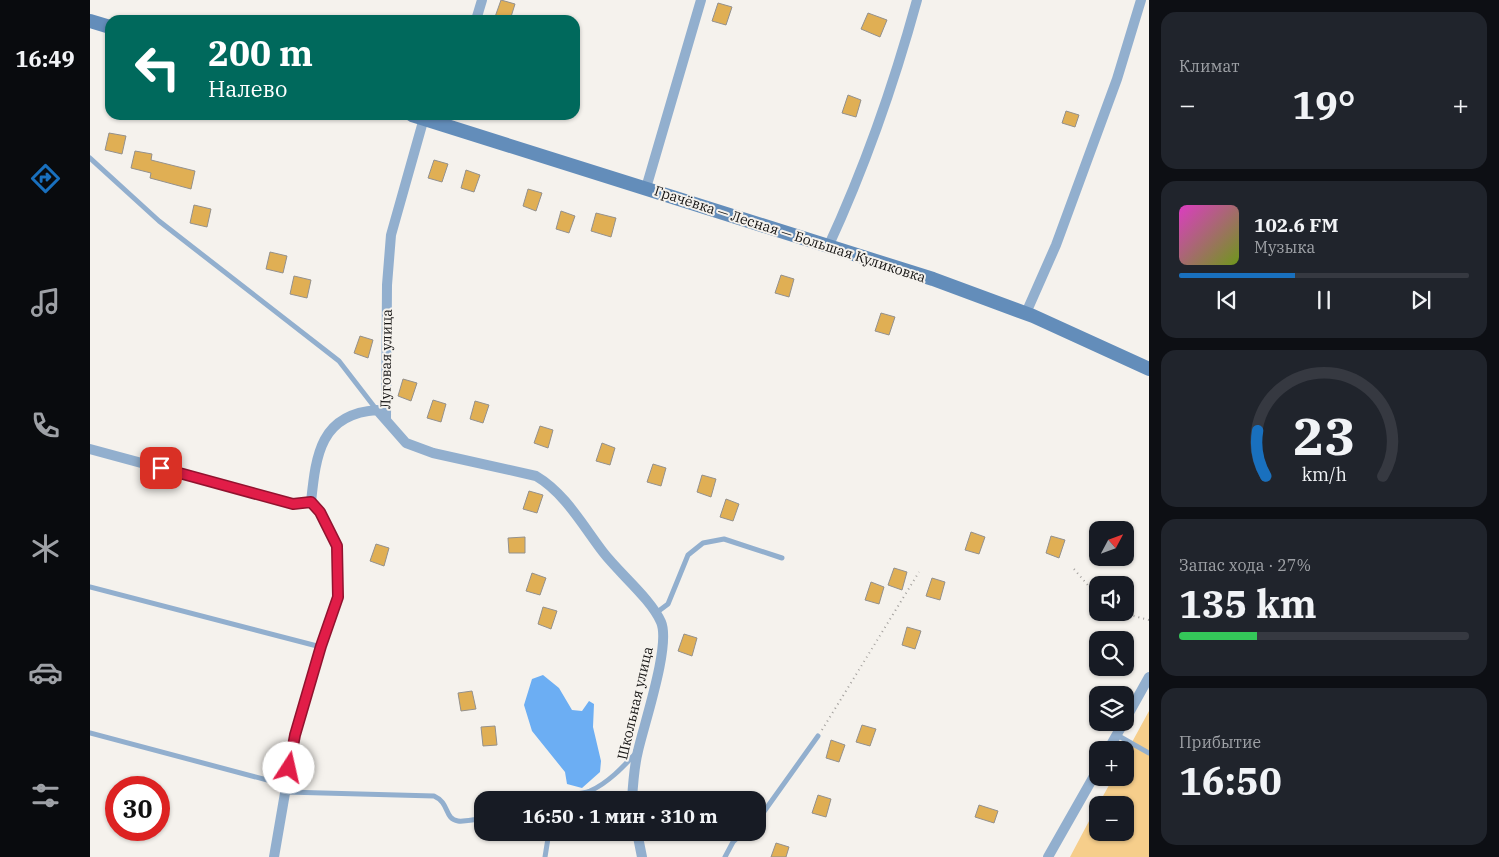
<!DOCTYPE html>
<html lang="ru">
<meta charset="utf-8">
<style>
body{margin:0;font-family:"IBM Plex Serif",serif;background:#20242c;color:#f1f3f6;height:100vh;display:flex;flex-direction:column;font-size:19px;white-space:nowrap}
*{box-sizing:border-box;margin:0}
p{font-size:16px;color:#9ea1a6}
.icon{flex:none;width:28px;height:28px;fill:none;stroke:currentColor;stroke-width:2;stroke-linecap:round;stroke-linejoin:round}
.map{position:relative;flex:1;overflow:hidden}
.details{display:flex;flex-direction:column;gap:12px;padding:12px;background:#0d0f14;width:350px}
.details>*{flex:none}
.guide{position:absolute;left:15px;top:15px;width:475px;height:105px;border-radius:15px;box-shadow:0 1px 4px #0004;background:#00695c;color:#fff;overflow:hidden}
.needle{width:32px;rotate:49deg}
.tools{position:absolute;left:999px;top:521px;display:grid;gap:10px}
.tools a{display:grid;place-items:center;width:45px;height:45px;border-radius:10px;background:#171b24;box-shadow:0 1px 4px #0004;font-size:25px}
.speed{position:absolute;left:15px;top:776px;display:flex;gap:10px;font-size:25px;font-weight:700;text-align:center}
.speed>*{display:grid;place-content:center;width:65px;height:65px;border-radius:50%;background:#171b24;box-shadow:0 1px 4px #0004;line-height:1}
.speed .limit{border:8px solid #d22;background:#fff;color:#111}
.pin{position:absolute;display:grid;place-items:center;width:42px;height:42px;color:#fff;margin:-21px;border-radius:10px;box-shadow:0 2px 8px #0006}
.me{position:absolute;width:55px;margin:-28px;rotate:10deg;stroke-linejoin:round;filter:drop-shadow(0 0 4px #0008)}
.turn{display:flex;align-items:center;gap:18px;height:105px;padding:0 20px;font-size:22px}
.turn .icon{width:65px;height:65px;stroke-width:2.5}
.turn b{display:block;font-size:35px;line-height:42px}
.big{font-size:38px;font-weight:800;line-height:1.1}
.details .card{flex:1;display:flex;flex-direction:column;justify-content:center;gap:8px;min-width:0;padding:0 18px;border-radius:15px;background:#20242c}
.details .dial{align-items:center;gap:0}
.dial svg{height:130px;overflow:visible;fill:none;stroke:#363941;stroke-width:7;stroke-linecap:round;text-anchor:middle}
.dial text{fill:#f1f3f6;stroke:none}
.song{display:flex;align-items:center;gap:15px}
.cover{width:60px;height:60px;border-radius:8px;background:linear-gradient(135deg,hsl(310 70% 55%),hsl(80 70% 35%))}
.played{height:5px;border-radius:2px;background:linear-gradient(90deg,#1970be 40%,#363941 40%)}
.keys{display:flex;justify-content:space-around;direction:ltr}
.heat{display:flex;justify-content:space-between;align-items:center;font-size:28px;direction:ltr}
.charge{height:8px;border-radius:4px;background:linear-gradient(90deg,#34c759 27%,#363941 0)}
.trip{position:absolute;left:384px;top:791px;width:292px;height:50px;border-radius:15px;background:#171b24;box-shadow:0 1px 4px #0004;font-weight:800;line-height:50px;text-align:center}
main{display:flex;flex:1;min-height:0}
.tabs{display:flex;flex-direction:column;width:90px;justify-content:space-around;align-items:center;background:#090b0e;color:#9ea1a6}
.tabs .icon{width:35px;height:35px}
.tabs .selected{color:#1970be}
.tabs b{font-size:22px;color:#f1f3f6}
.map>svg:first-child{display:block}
.green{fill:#f6ce8b}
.water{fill:#6caef3}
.building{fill:#e0af54;stroke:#94918d}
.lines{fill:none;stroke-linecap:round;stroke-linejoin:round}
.path{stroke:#a3a09d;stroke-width:2;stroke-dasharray:1 4;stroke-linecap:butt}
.lane{stroke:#92afce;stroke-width:5}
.street{stroke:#92afce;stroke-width:10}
.secondary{stroke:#638dba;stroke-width:14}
.route-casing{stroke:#92132f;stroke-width:12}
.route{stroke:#e11d48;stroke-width:9}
.labels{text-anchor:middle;stroke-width:4;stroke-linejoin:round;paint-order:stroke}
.street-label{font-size:14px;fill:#141312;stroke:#f5f2ed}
</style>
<main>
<nav class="tabs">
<b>16:49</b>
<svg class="icon selected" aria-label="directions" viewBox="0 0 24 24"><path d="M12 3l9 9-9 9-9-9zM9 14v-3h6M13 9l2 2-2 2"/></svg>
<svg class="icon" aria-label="music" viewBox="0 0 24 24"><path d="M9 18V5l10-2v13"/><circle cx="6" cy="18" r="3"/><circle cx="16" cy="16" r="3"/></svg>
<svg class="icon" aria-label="phone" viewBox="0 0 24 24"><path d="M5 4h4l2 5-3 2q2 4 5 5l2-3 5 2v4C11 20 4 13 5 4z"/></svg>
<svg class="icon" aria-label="climate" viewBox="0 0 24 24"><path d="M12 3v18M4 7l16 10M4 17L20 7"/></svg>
<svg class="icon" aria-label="car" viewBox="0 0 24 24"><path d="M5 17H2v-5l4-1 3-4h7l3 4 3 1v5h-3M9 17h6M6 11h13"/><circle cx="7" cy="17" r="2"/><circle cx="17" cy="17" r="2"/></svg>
<svg class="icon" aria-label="filters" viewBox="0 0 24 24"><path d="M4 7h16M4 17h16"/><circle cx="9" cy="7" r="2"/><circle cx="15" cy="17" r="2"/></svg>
</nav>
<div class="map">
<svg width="1059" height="857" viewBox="0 0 1059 857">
<rect width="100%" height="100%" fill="#f5f2ed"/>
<path class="green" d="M1059,711V857H980L1007,806L1008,832H1035V805H1008L1023,778H1035V755Z"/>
<path class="water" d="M453,675L469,688L482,710L492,711L499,701L504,704L503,727L511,761L510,772L492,788L477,784L475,772L442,731L434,705L442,679Z"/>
<path class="building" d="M411,0L425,4L420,20L405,17Z
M628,3L642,7L636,25L622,21Z
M778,13L797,20L790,37L771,29Z
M758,95L771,100L766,117L752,113Z
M976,111L989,115L985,127L972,123Z
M19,133L36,136L32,154L15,150Z
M45,151L62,154L61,160L105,171L101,189L60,178L61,173L41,168Z
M344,160L358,164L352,182L338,178Z
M376,170L390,175L384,192L371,188Z
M438,189L452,193L446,211L433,206Z
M104,205L121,209L117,227L100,223Z
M471,211L485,216L479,233L466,229Z
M506,213L526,218L521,237L501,231Z
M180,252L197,256L193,273L176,269Z
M691,275L704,279L699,297L685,293Z
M204,276L221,280L217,298L200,294Z
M791,313L805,317L799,335L785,331Z
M270,336L283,340L278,358L264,353Z
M313,379L327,383L321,401L308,396Z
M343,400L356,404L351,422L337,418Z
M385,401L399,405L393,423L380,419Z
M450,426L463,430L458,448L444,443Z
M512,443L525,448L520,465L506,461Z
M563,464L576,468L571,486L557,482Z
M612,475L626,479L621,497L607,492Z
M439,491L453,495L447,513L433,509Z
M636,499L649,504L643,521L630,517Z
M881,532L895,537L889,554L875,550Z
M961,536L975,540L969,558L956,553Z
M435,537V553H419L418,538Z
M286,544L299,548L294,566L280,561Z
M804,568L817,572L812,590L798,585Z
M442,573L456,578L450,595L436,591Z
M842,578L855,582L850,600L836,596Z
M781,582L794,587L789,604L775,600Z
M453,607L467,611L461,629L448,624Z
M817,627L831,631L825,649L812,645Z
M594,634L607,638L602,656L588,651Z
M382,691L386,709L371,711L368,693Z
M772,725L786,729L780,746L766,742Z
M405,726L407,745L393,746L391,727Z
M741,740L755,745L749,762L736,758Z
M728,795L741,799L736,817L722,813Z
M889,805L908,811L904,823L885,817Z
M686,843L699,847L696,857H681Z"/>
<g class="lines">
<path class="path" d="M984,569L1008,597
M1029,612L1059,620
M732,730L829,572"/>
<path class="lane" d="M0,158L69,221L249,361L286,409
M0,587L231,647
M566,613L578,604L598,555L613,543L634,539L692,558
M0,733L196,785
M1027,735L1059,753
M196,792L344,796C360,803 354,819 368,821C375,822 385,819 392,819
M458,800C472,792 487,796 500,791C518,783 533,767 546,753
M668,820L728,736
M455,857L459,832
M635,857L643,842L654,832"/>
<path class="street" d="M386,20L392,0
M556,188L611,0
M738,247C775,167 804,84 827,0
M936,313L966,245L1027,79L1051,0
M296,418L297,285L301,235L334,118
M0,449L203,504L221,502
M221,502C226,455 230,414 287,410L316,443L343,453L446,476C475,493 493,526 513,552C529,573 561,599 571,622C581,645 554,724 548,751C544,767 543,783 542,800
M1035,720L1059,677
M1018,750L1034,722
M547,832L552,857
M184,857L205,735L231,647L248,597L247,546L230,512L221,502
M958,857L1008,769"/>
<path class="secondary" d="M0,21L20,27
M322,115L843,279L943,316L1059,369"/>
</g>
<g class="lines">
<defs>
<path id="route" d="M71,468L203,504L221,502L230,512L247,546L248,597L231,646L205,735L199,768"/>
</defs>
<use href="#route" class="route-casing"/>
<use href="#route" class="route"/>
</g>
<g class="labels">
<g class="street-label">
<text transform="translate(700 234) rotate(18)" y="5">Грачёвка — Лесная — Большая Куликовка</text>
<text transform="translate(296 359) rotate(-89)" y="5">Луговая улица</text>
<text transform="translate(545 703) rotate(-77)" y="5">Школьная улица</text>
</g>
</g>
</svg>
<div class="tools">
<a><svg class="needle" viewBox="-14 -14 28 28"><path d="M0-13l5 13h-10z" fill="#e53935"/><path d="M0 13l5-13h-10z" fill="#9ea1a6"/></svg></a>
<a><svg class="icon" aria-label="sound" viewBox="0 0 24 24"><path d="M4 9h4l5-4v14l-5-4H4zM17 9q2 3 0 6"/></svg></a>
<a><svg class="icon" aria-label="search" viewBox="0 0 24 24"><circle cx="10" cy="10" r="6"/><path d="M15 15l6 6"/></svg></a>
<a><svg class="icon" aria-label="layers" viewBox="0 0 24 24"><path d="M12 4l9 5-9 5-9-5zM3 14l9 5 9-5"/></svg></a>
<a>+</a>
<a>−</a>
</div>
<div class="speed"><div class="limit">30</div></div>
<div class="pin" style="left:71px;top:468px;background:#d93025"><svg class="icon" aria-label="arrive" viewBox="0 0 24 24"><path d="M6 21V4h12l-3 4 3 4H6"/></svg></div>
<svg class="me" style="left:199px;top:768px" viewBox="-20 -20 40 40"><circle r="19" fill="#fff"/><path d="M0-13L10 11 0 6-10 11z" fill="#e11d48"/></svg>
<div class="trip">16:50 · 1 мин · 310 m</div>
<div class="guide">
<div class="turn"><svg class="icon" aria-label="left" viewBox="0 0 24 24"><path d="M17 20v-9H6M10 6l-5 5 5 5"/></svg><div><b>200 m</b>Налево</div></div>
</div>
</div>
<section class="details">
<div class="card"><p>Климат</p>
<div class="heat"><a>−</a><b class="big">19°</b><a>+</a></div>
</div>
<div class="card">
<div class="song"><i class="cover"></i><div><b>102.6 FM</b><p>Музыка</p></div></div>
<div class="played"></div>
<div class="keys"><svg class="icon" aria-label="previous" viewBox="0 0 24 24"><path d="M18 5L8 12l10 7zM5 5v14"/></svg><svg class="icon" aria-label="pause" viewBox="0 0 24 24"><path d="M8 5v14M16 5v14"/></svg><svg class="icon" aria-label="next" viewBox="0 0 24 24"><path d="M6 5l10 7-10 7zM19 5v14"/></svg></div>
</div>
<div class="card dial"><svg viewBox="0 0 100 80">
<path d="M14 69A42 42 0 1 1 86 69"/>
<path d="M14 69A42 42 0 0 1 9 41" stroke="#1970be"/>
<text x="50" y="56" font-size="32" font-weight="700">23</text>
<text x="50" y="72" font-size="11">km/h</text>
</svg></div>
<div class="card"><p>Запас хода · 27%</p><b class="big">135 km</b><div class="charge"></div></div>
<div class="card"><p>Прибытие</p><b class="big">16:50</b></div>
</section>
</main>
